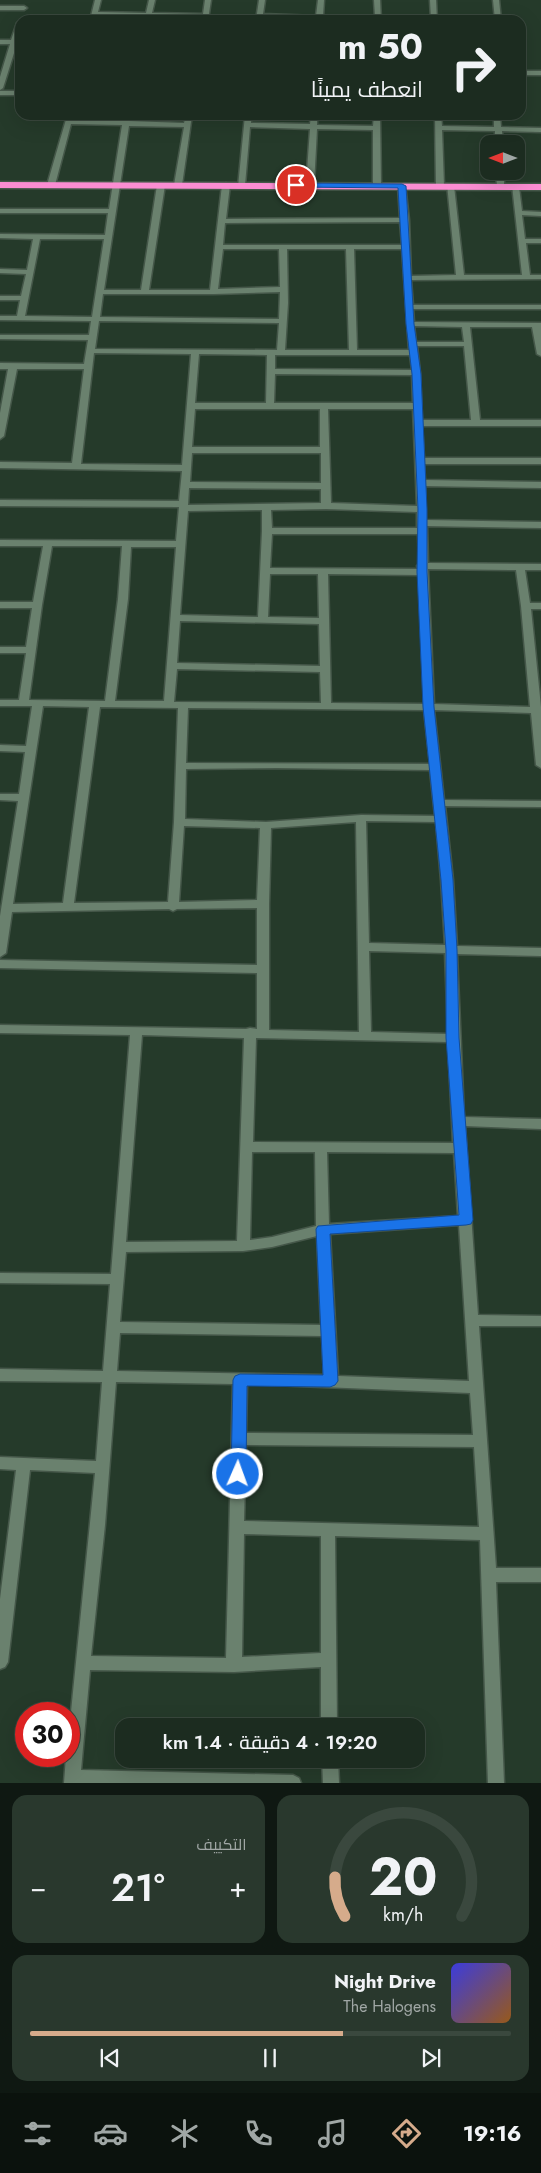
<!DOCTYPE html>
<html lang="ar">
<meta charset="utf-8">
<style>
body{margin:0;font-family:Jost,Cairo,sans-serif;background:#29382d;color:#f1f3f6;direction:rtl;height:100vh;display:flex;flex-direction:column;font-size:19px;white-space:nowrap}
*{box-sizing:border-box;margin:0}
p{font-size:16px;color:#a0a7a5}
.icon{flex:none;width:28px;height:28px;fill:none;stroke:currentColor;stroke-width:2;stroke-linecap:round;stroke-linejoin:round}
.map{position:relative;height:1783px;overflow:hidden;direction:ltr}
.sheet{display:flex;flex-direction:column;gap:12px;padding:12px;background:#0f1812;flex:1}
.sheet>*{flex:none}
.top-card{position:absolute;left:15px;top:15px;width:511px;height:105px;border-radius:15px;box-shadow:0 5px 20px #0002,0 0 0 1px #3a483e;direction:rtl;background:#1c2c20;color:#f1f3f6;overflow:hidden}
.needle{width:32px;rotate:270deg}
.controls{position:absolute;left:480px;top:135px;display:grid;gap:10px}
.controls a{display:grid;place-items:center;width:45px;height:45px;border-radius:10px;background:#1c2c20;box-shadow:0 5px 20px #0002,0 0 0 1px #3a483e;font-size:25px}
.speed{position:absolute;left:15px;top:1702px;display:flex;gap:10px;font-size:25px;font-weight:700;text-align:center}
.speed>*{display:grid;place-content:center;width:65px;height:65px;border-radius:50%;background:#1c2c20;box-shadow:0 5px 20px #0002,0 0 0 1px #3a483e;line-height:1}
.speed .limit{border:8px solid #d22;background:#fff;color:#111}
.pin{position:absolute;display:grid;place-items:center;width:42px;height:42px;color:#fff;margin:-21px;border:2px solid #fff;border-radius:50%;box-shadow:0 1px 5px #0007}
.me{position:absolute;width:55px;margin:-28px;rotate:2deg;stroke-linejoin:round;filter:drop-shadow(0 0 4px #0008)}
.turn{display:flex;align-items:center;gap:18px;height:105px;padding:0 20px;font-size:22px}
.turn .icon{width:65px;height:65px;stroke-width:2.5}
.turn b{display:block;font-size:35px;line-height:42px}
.big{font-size:38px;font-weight:600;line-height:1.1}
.sheet .card{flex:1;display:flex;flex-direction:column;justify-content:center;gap:8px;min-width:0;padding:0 18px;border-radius:15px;background:#29382d}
.sheet .dial{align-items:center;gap:0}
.dial svg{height:130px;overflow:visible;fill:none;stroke:#3a483e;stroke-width:7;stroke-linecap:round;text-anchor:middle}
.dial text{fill:#f1f3f6;stroke:none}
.song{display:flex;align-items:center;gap:15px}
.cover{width:60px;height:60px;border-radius:8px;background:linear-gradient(135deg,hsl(240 70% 55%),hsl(30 70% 35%))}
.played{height:5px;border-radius:2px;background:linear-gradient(90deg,#d6ab8b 65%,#3a483e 65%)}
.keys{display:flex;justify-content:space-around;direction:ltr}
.heat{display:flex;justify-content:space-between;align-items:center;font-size:28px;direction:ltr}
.sheet .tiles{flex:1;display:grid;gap:12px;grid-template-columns:1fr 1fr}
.card:last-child{grid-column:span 2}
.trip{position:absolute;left:115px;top:1718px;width:310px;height:50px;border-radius:15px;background:#1c2c20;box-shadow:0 5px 20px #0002,0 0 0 1px #3a483e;font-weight:600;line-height:50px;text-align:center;direction:rtl}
.dock{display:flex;height:80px;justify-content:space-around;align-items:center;background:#0b120d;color:#a0a7a5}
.dock .icon{width:35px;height:35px}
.dock .active{color:#d6ab8b}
.dock b{font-size:22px;color:#f1f3f6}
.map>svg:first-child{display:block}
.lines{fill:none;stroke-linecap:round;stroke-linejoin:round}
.street-casing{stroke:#455749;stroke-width:3}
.highway-casing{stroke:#455749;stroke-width:3}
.street{fill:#6a816e;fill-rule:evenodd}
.highway{fill:#fb8dd2;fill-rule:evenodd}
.route{fill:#1a73e8;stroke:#114b97}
</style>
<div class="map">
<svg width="541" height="1783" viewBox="0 0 541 1783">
<rect width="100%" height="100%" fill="#253a2a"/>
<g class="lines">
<defs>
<path id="street" d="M95,0H101L98,12L146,13L149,0H155L152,13L203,14L205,0H211L208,20H202V18L151,17L150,20H144L145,17L97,16L96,20H90Z
M259,0H265L263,14L316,16L318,0H324L323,16L375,17L374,0H380L381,20L263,18L262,20H256Z
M430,0H436L437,20H431Z
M493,0H499L501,20H495Z
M0,6H24L27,8L24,10H0Z
M20,21V34L3,88L0,90V77L10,44H0V40H11L17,23Z
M521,71H541V75H521Z
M0,91H20V95H0Z
M124,115H130L129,121L184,123L186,115H192L182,185L178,187L174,185L184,127L129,126L104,290H141L157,185L161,183L165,185L149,290H210L222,185L226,183L230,185L226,219L400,218L398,186L405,184L409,220L411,276L456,275L447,184L454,186L464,275H522L512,185L519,187L522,211L541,212V216L522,215L525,239H541V243H526L530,275H541V279L411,280L413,305H541V309H413L414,322L541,323V356L537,354L532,327H470L480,420H541V426H422L424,458H541V464H424L425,480L541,482V488L425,486L426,520L541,522V528L427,526L428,563L541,564V570H525L530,603H541V609H531L541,707V768L536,765L531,713L434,710L444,800L541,801V807L445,806L453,880L457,946L541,948V956L457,954L464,1117L541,1119V1129L465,1126L478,1315L541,1316V1326H479L496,1568H541V1582H496L504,1783H488L480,1540L335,1536L337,1726H321V1667L234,1672L90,1670L81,1770L293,1775L299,1778L301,1783H64L66,1756H69V1732L95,1473L30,1470L8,1662L5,1667L0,1669V1599L16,1470L0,1469V1457L96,1461L102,1382L0,1381V1369L103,1371L110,1284L0,1283V1273L111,1274L130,1035L0,1033V1025L246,1029L250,1028L257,1029V973L0,968V960L257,965V908L177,909L173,911L169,909L12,912L6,953L0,957V916L18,801L0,800V794H19L25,752L0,751V745L26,746L32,706H0V700H19L26,653H0V647H26L32,608H0V602H33L43,546H0V540L176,541L179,507L0,506V500L179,501L182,471L0,468V462L72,463L84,369H17L4,436L0,439V413L8,369H0V363L84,364L88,340L0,339V335H89L91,321L0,320V316H17L20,300H0V296H21L26,274L0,273V269L27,270L33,239L0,238V234L105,235L108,213H0V209H109L122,125L71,124L55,185L51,187L47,185L67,116H71L72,120L123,121ZM400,222L402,245H223L225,223ZM40,239H104L92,317L25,316ZM223,249H279L280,287L218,289ZM287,249H346L349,350H285L288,303ZM354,249H402L409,350H357ZM280,292L279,319L100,317L103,294H214ZM99,321L279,323L277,350L95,349ZM414,326L462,327L464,342H416ZM417,346H464L471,420H422L420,373ZM94,353L191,354L182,465L81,464ZM199,354L267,355L266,403H195ZM275,355H410L412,370L275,369ZM275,374L412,375L413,403H274ZM195,409H320V447H192ZM328,409H413L417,506L331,503ZM192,453H321V483L190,482ZM189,488L321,489V503L188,505ZM326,509L417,512V528H272L271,510ZM262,510V531L258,617L180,615L188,511ZM272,534H418L419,564L417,566L419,569L270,568ZM52,546H122L118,599L105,701L29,700L42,605ZM131,547H176L164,701H115L128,599ZM428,569L516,570L521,606L530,707L434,704ZM270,574H318L319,618L268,617ZM328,574L419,575L424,704L331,703ZM180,621L319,624L320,666L177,663ZM177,669L320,672L321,703L174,702ZM43,706L89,707L63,903L13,904ZM100,707L178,708L174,822L168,902L74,903ZM188,708L424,710L430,764L186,763ZM277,768L430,770L435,816L361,815L266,822L185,819L186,769ZM366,821L436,822L441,880L445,945L369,943ZM356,822L359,1032L269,1030V904L271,828ZM184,826L260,828L257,900L179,902ZM369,951L445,953L448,1034L371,1032ZM142,1035L244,1038L237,1241L126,1242ZM256,1038L448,1042L453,1143L253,1142ZM252,1152H315L316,1226L272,1237L250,1240ZM327,1152L454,1153L458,1216L329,1224ZM459,1225L469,1381L338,1376L330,1234ZM317,1236L321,1325L120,1322L126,1252L243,1251L272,1247ZM120,1333L322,1336L324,1375L117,1371ZM116,1382L233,1384L226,1658L91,1656L105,1525ZM247,1384L470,1393L473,1435L246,1433ZM246,1445L474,1447L479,1527L244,1521ZM244,1534L321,1536V1653L242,1657Z
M245,115H251V123L310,124L311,115H317V125L373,126L374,115H380L381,186L377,188L373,186V130L317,129L314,185L310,187L306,185L310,129L250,127L245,185L238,187Z
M435,115H441L442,126L494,127V115H500L501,127L541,128V132L502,131L503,144H495V131L442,130L444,186L440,188L436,186Z
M496,171H504V189L497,187Z
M322,1759H338L339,1783H323Z"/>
<path id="highway" d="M0,182L541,184V190L0,188Z"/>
</defs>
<use href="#street" class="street-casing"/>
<use href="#highway" class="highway-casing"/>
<use href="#street" class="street"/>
<use href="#highway" class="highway"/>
</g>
<path class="route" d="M296,183L402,184L406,186L414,324L421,374L427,509V572L434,707L453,880L457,950L459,1038L473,1220L471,1224L466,1225L330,1234L338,1381L335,1385L330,1387L247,1386L246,1474L244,1479L238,1480L233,1479L231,1474L233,1380L235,1376L240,1374L323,1375L316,1229L318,1226L459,1215L446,1038V950L441,880L423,707L417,572L418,509L412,374L406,324L398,188L293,187V184Z"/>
</svg>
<div class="controls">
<a><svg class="needle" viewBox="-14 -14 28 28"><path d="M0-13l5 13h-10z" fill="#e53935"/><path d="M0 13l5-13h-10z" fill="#a0a7a5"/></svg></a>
</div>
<div class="speed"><div class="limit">30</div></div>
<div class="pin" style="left:296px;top:185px;background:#d93025"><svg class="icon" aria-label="arrive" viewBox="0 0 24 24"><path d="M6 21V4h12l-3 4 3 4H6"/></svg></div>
<svg class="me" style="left:238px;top:1474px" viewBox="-20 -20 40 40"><circle r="17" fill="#1a73e8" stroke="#fff" stroke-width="3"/><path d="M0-11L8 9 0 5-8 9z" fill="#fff"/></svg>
<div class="trip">19:20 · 4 دقيقة · 1.4 km</div>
<div class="top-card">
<div class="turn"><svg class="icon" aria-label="right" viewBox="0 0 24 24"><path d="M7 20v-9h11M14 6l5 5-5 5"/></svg><div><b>50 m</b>انعطف يمينًا</div></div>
</div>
</div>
<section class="sheet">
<div class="tiles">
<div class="card dial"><svg viewBox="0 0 100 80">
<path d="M14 69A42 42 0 1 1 86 69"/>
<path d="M14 69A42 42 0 0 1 8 45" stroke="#d6ab8b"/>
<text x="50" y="56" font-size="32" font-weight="700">20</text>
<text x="50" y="72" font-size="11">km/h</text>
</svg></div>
<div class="card"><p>التكييف</p>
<div class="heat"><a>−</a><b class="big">21°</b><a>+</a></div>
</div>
<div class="card">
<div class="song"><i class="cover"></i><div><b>Night Drive</b><p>The Halogens</p></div></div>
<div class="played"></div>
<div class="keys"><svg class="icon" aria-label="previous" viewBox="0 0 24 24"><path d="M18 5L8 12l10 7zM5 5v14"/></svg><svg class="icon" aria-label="pause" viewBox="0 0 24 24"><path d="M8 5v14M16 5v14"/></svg><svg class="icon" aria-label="next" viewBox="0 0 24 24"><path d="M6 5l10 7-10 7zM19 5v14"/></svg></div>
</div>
</div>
</section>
<nav class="dock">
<b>19:16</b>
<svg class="icon active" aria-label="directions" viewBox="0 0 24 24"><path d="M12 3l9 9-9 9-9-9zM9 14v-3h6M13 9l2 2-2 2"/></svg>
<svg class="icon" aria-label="music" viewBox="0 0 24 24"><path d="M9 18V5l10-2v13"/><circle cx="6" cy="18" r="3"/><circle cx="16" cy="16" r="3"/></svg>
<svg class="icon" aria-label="phone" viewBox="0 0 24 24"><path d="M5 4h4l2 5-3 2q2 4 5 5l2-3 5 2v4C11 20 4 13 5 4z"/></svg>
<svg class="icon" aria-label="climate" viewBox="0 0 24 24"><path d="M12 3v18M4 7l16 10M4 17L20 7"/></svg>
<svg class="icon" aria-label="car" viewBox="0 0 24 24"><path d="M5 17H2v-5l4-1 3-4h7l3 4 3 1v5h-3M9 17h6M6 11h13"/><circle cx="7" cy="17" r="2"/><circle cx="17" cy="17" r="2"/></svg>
<svg class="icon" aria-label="filters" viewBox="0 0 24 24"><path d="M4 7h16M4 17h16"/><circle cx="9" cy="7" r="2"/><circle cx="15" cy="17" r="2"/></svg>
</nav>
